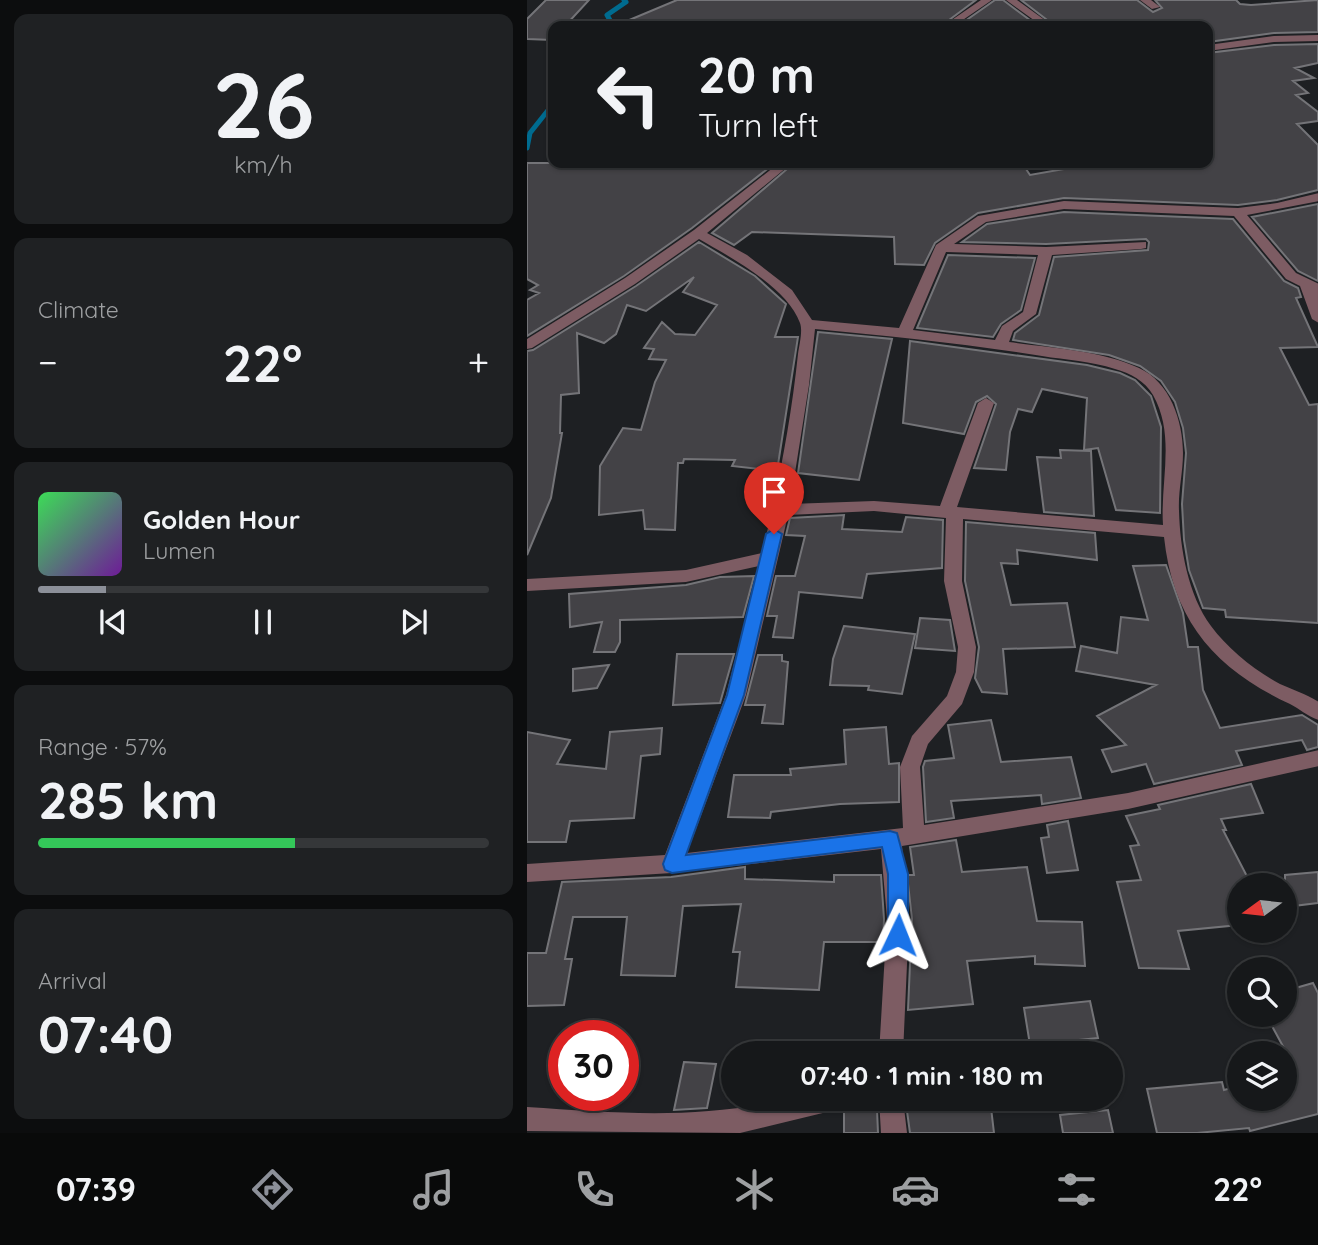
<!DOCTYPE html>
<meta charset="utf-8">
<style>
body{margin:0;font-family:Quicksand,sans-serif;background:#1f2123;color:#f1f3f6;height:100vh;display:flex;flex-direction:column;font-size:26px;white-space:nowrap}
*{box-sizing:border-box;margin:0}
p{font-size:23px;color:#9ea0a2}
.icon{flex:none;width:38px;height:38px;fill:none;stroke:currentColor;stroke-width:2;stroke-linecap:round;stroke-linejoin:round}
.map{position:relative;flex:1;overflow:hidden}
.details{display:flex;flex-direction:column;gap:14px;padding:14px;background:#0c0d0e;width:527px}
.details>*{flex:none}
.guide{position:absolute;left:21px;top:21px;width:665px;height:147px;border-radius:14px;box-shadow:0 2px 5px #0004,0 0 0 2px #353739;background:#16181a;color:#f1f3f6;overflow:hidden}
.needle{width:46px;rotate:255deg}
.controls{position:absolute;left:700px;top:873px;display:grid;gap:14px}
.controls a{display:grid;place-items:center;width:70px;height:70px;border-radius:50%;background:#16181a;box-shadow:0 2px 5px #0004,0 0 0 2px #353739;font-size:35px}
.speed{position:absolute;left:21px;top:1020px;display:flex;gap:14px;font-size:35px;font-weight:700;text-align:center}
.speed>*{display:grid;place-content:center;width:91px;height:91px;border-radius:50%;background:#16181a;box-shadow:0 2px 5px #0004,0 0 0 2px #353739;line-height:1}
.speed .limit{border:10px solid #d22;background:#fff;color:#111}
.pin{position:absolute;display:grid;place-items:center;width:60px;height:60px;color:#fff;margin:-72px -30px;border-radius:50% 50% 50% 0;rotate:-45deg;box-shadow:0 0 7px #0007}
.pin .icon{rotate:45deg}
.me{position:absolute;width:77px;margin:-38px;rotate:2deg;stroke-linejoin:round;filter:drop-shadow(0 0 5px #0008)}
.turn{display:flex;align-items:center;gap:24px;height:147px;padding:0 35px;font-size:32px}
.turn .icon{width:91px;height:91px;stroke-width:2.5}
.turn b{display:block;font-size:49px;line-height:60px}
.big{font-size:52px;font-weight:700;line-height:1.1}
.details .card{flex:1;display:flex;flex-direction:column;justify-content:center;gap:10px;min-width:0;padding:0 24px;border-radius:14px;background:#1f2123}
.details .dial{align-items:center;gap:0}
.dial b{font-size:91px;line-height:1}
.song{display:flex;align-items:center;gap:21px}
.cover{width:84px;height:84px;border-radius:10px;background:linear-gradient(135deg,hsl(130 70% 55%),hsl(280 70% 35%))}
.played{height:7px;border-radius:4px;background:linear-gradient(90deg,#8c9099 15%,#353739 15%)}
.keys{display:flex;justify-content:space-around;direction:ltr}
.heat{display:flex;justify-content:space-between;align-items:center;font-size:38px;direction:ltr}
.charge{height:10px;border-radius:5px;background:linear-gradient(90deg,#34c759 57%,#353739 0)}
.trip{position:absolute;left:194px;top:1041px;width:402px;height:70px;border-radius:35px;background:#16181a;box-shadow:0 2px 5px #0004,0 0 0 2px #353739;font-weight:700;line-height:70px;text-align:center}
.tabs{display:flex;height:112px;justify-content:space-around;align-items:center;background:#090a0a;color:#9ea0a2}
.tabs .icon{width:49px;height:49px}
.tabs .current{color:#8c9099}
.tabs b{font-size:32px;color:#f1f3f6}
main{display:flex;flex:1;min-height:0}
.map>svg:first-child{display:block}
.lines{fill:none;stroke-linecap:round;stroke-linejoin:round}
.stream{stroke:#006b8f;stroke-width:5}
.building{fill:#434246;stroke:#747478;stroke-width:2}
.minor{fill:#7d5c63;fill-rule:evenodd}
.route{fill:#1a73e8;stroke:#114b97;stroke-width:2}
</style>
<main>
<section class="details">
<div class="card dial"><b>26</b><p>km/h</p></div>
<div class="card"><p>Climate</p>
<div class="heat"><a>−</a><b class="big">22°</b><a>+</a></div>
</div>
<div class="card">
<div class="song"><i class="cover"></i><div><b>Golden Hour</b><p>Lumen</p></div></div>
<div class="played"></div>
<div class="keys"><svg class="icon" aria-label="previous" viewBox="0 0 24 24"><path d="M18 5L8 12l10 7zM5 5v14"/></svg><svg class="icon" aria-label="pause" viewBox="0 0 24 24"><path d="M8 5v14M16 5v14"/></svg><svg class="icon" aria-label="next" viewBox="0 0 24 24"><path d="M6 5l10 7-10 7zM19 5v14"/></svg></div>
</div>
<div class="card"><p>Range · 57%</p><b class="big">285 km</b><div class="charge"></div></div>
<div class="card"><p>Arrival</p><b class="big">07:40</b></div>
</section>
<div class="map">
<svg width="792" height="1133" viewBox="0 0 792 1133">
<rect width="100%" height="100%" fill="#1e2023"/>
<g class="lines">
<path class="stream" d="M77,26L84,22L80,15L99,2L97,0
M0,148L3,133L26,104"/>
</g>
<path class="building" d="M19,0H62L38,26H26L25,40L0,39V19Z
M150,0H449L414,26H88Z
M468,0H476L511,26H431Z
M494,0H610L626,12L635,8L628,0H709L713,4L724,5L791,0V32L747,33L681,42V26H528Z
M791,44V63L768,68L787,78L766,81L781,93L769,95L791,112V121L770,124L791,145V190L750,200L711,205L537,198L451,213L408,243L397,265L368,264L367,237L225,232L207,245L185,233L267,163H495L503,175L548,167L544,163H681V53L747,45Z
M0,163H248L165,228L97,276L0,336V300L12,293L3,290L11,285L0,279Z
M791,204V281L771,271L725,217Z
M537,212L706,219L757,281L771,288L774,297L769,298L791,347L753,348L782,405L791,404V623L699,617L698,610L676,608L662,570L657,540L655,504L659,453L656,428L648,402L634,381L613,366L582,355L486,340L488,333L512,315L527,257L621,250L622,242L619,239L519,244L435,242L460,224Z
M172,242L228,276L259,304L248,337H271L250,471L205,466L208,460L157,459L156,463H151L148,530L118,529L116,510L72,515L73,466L96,428L114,430L128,382L139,360L122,359L127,349L117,348L135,322L148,334L168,335L190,305L156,292L167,277L119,311L100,305L89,334L77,343L50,333L52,393L34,395L33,433H35L24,498L0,555V351L6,350L109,286Z
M421,255L508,258L494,310L474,324L466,337L390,328Z
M291,332L365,339L332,480L271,473Z
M383,341L560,365L593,373L608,380L624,396L634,427L633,513L589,510L571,448L557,450L560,398L515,389L505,412L491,409L483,432L479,470L447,468L469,404L460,396L449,402L437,434L376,423Z
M533,450L564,451L567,516L517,512L510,457L534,458Z
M317,515L315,529L375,532L379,517L416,520L415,568L340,574L335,598L272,592L266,638L246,637L250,616H240L249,576H268L278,536L259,535L263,518Z
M439,522L568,533L570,560L490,550L491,564L474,563L484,605L540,603L548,647L476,649L480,694L455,692L448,678L452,647L438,581Z
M639,565L656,613L661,647H671L676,690L693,728L775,715L791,725V747L780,750L775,740L709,751L715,765L627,784L619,764L585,772L575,750L599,745L570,716L629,685L549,671L554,646L590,653L594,617L621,620L606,566Z
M227,576L216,617L93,620V642L88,652H67L75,622L43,627L42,594L159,585L193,577Z
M393,618L423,620L428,651L388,648Z
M317,626L388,634L375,694L341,690L342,686L303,685L306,659Z
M150,654H207L193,703L146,705Z
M231,655H255V661L261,662L256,724L235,723L238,705H218Z
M82,665L70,688L46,691V669Z
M464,720L474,762L544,757L554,798L515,804L514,795L424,801L427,818L399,822L396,767L398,761L427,758L421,725Z
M359,727L362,764L372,763V802L313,804L244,812L243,818L201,817L207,775H264L263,769L319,764L317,730Z
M135,728L133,754L114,756L107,818L43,821L39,842H0V732L43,740L30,764L79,769L83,732Z
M724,784L736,813L694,819L699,830H696L725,886H712V925L651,931L662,969L612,968L590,882L614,880L603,846L612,845L599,816L633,809L631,805Z
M541,821L551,870L520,873L514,838L522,837L520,825Z
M429,840L435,872L500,867L510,921L555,922L558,966L508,964V956L440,961L446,1004L381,1010L385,919L380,875H387L383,847Z
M218,867V879L307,882V875H354L357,919L356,942H297L292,990L209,987L213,952H206L214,904L156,906L148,976L94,975L100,917H46L38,959H45L37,1005L0,1006V953H19L35,882L144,877Z
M791,872V903L758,907V875Z
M786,983L791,993V1114L723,1131L722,1128L670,1133H630L620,1089L695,1082L697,1090L712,1086V1099H758V1050L739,1015H758V991Z
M563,1001L571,1038L503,1045L497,1008Z
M157,1062L189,1064L180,1108L147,1110Z
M463,1099L467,1133H383L379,1104Z
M350,1109L351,1133H317V1111Z
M581,1110L586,1133H536L533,1115Z"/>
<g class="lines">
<path class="minor" d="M454,0H465L427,26H416Z
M479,0H490L526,26H515Z
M613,0H624L633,7L625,9Z
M792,35V41L747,42L681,51V45L747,36Z
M252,163H265L180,233L220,255L265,290L285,320L372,328L409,245L451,216L537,201L711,208L750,203L792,193V201L720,215L769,273L792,284V323L785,319L773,286L759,279L707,216L537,209L459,222L427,244L519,247L619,242V248L614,249L525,255L509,314L486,331L482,342C524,348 573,350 612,368C643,382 656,421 656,453C656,473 651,491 652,511C653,548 661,595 684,626C701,649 727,670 753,684C766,690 779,694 792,702V720C781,717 773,709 763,704C688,669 646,621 637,537L436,519L435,581L449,647L447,672L435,704L401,744L393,767L397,825L601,793L792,750V766L601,809L375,846L382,919L376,1054H352L360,919L354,849L145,873L0,882V864L138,855L199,695L232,566L159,582L0,591V579L159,570L235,553C251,488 264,421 271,354C272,346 276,331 273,323C260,287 203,257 172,239L108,284L5,348L0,349V339L98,278L167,230ZM419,252L511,255L496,312L475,326L468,340L386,330ZM288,329C364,336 439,344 515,356C539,360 564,361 588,369C603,373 618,381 626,395C649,436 633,481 636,525L430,507L467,403L459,398L451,403L413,506L347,501L263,504L282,385ZM347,511L419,518L417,581L431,647L429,672L420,696L385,736L373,767L376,828L160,853L219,695L261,515Z
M259,1099H316L313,1107L304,1111L213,1133L0,1131V1107C90,1113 170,1120 259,1099Z
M352,1099H376L380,1133H354Z"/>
</g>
<path class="route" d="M247,529L255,534L217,695L159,855L363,831L370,833L381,874V935L378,942L371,944L364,942L361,935V874L355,847L145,873L138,870L136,864L200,695L239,534Z"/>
</svg>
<div class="controls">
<a><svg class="needle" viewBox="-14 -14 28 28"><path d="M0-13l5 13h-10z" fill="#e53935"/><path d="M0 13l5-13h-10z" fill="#9ea0a2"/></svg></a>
<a><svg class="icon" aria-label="search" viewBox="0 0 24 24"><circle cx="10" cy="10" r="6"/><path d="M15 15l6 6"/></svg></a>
<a><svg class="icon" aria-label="layers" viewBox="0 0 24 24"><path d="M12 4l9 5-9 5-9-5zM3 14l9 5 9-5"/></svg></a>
</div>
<div class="speed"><div class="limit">30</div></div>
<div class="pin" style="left:247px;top:534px;background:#d93025"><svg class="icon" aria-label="arrive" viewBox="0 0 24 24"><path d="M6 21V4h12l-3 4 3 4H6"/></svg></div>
<svg class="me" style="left:371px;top:935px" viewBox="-20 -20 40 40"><path d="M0-17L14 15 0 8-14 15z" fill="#1a73e8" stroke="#fff" stroke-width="4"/></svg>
<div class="trip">07:40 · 1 min · 180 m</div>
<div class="guide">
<div class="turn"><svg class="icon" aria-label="left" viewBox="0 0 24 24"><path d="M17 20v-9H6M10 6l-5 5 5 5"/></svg><div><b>20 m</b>Turn left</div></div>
</div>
</div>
</main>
<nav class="tabs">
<b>07:39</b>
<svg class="icon current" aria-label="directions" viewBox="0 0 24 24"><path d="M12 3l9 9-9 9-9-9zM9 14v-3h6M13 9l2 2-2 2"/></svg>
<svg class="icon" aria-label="music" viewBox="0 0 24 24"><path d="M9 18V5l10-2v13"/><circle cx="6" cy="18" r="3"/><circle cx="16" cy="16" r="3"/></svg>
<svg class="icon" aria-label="phone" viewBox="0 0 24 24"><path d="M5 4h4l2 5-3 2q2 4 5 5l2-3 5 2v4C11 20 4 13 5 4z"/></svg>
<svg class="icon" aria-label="climate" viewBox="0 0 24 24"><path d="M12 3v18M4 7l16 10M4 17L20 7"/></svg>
<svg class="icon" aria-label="car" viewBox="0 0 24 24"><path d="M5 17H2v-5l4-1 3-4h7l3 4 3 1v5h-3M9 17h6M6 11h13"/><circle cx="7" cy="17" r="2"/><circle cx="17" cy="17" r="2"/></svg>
<svg class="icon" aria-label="filters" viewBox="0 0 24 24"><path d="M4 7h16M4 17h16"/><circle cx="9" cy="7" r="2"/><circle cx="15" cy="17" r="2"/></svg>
<b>22°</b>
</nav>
